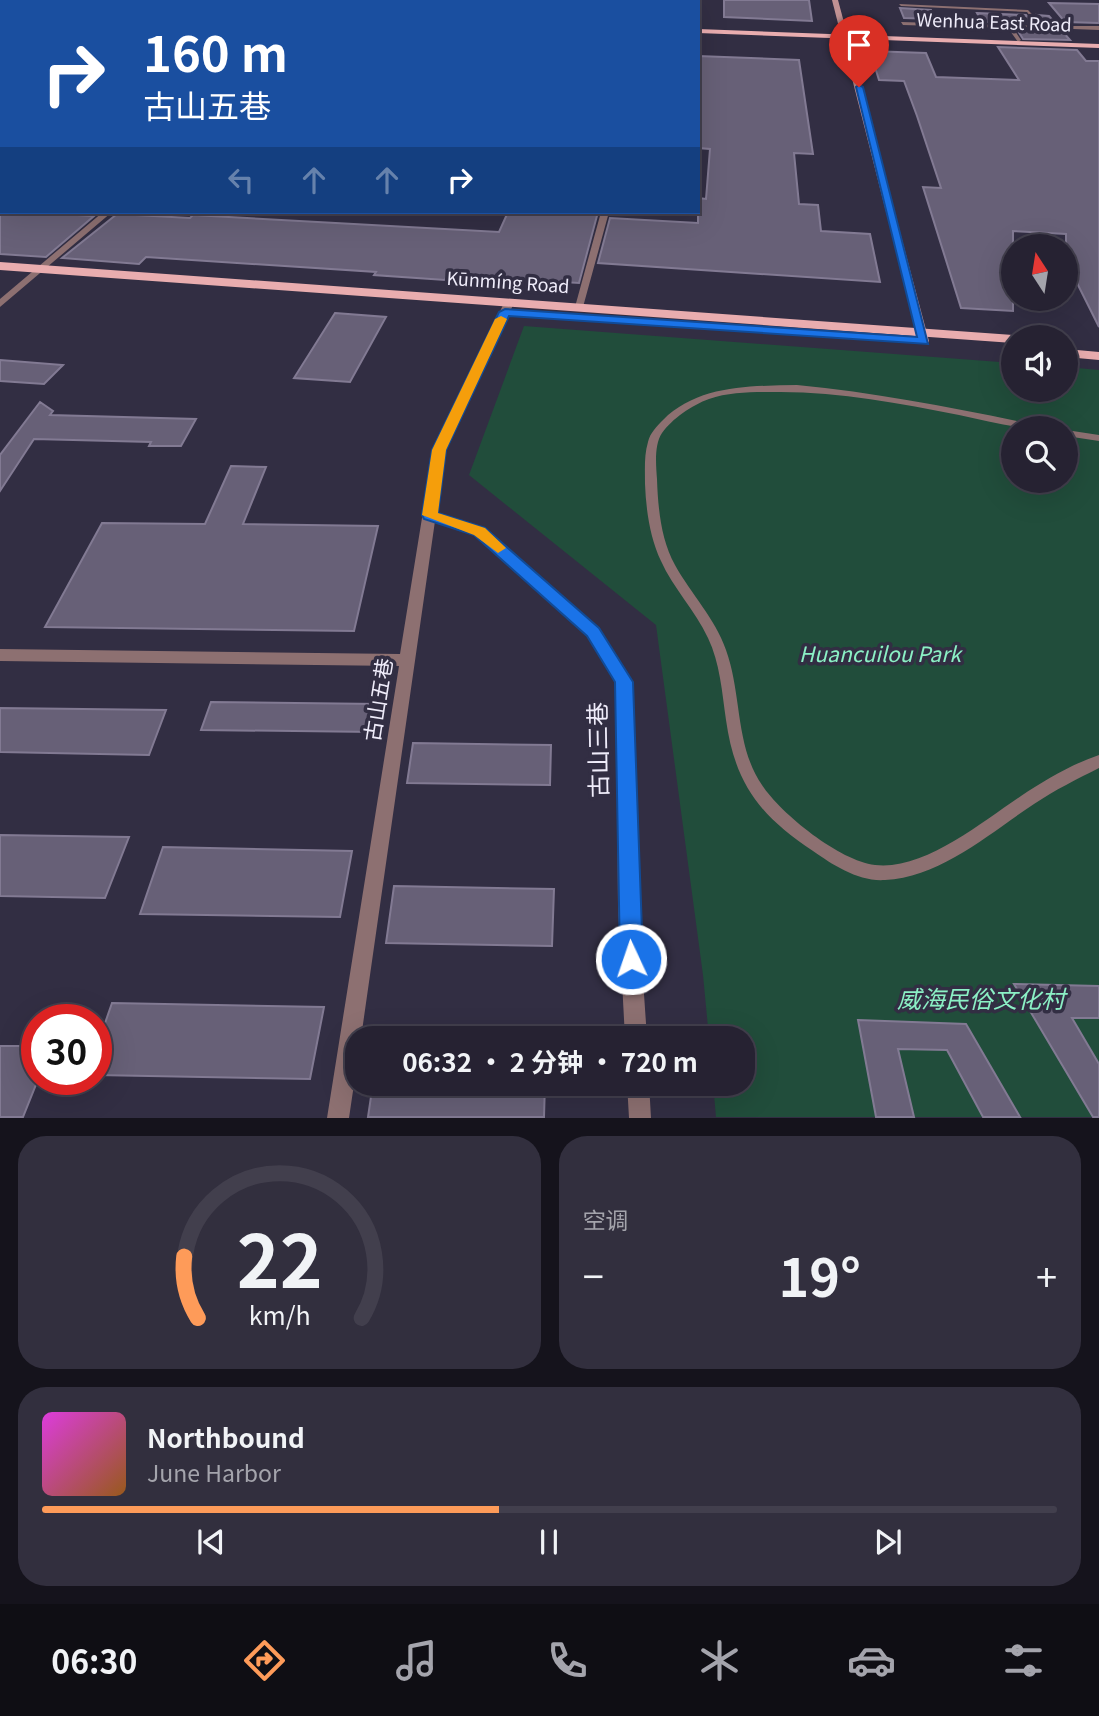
<!DOCTYPE html>
<html lang="zh">
<meta charset="utf-8">
<style>
body{margin:0;font-family:Georgia,"Noto Sans SC",serif;background:#322f3e;color:#f1f3f6;height:100vh;display:flex;flex-direction:column;font-size:26px;white-space:nowrap}
*{box-sizing:border-box;margin:0}
p{font-size:23px;color:#a4a4ac}
.icon{flex:none;width:38px;height:38px;fill:none;stroke:currentColor;stroke-width:2;stroke-linecap:round;stroke-linejoin:round}
.map{position:relative;height:1118px;overflow:hidden}
.side{display:flex;flex-direction:column;gap:18px;padding:18px;background:#15131c;flex:1}
.side>*{flex:none}
.hud{position:absolute;left:0px;top:0px;width:700px;height:214px;box-shadow:0 7px 28px #0002,0 0 0 2px #423f4d;background:#1a4fa0;color:#fff;overflow:hidden}
.needle{width:46px;rotate:348deg}
.fabs{position:absolute;left:1001px;top:234px;display:grid;gap:14px}
.fabs a{display:grid;place-items:center;width:77px;height:77px;border-radius:50%;background:#262232;box-shadow:0 7px 28px #0002,0 0 0 2px #423f4d;font-size:35px}
.speed{position:absolute;left:21px;top:1004px;display:flex;gap:14px;font-size:35px;font-weight:700;text-align:center}
.speed>*{display:grid;place-content:center;width:91px;height:91px;border-radius:50%;background:#262232;box-shadow:0 7px 28px #0002,0 0 0 2px #423f4d;line-height:1}
.speed .limit{border:10px solid #d22;background:#fff;color:#111}
.pin{position:absolute;display:grid;place-items:center;width:60px;height:60px;color:#fff;margin:-72px -30px;border-radius:50% 50% 50% 0;rotate:-45deg;box-shadow:0 0 7px #0007}
.pin .icon{rotate:45deg}
.me{position:absolute;width:77px;margin:-38px;rotate:357deg;stroke-linejoin:round;filter:drop-shadow(0 0 5px #0008)}
.turn{display:flex;align-items:center;gap:24px;height:147px;padding:0 28px;font-size:32px}
.turn .icon{width:91px;height:91px;stroke-width:2.5}
.turn b{display:block;font-size:49px;line-height:60px}
.lanes{display:flex;align-items:center;height:66px;padding:0 28px;background:#0003;justify-content:center;gap:35px;direction:ltr}
.lanes .off{opacity:.35}
.big{font-size:52px;font-weight:700;line-height:1.1}
.side .tile{flex:1;display:flex;flex-direction:column;justify-content:center;gap:10px;min-width:0;padding:0 24px;border-radius:28px;background:#322f3e}
.side .dial{align-items:center;gap:0}
.dial svg{height:182px;overflow:visible;fill:none;stroke:#423f4d;stroke-width:7;stroke-linecap:round;text-anchor:middle}
.dial text{fill:#f1f3f6;stroke:none}
.song{display:flex;align-items:center;gap:21px}
.cover{width:84px;height:84px;border-radius:10px;background:linear-gradient(135deg,hsl(300 70% 55%),hsl(30 70% 35%))}
.played{height:7px;border-radius:4px;background:linear-gradient(90deg,#fe9b59 45%,#423f4d 45%)}
.keys{display:flex;justify-content:space-around;direction:ltr}
.heat{display:flex;justify-content:space-between;align-items:center;font-size:38px;direction:ltr}
.side .tiles{flex:1;display:grid;gap:18px;grid-template-columns:1fr 1fr}
.tile:last-child{grid-column:span 2}
.trip{position:absolute;left:345px;top:1026px;width:410px;height:70px;border-radius:28px;background:#262232;box-shadow:0 7px 28px #0002,0 0 0 2px #423f4d;font-weight:700;line-height:70px;text-align:center}
.menu{display:flex;height:112px;justify-content:space-around;align-items:center;background:#0f0e14;color:#a4a4ac}
.menu .icon{width:49px;height:49px}
.menu .selected{color:#fe9b59}
.menu b{font-size:32px;color:#f1f3f6}
.map>svg:first-child{display:block}
.green{fill:#214d3b;fill-rule:evenodd}
.building{fill:#676077;stroke:#827a93;stroke-width:2}
.lines{fill:none;stroke-linecap:round;stroke-linejoin:round}
.service{fill:#8d7071;fill-rule:evenodd}
.minor{fill:#8d7071;fill-rule:evenodd}
.tertiary{fill:#8d7071;fill-rule:evenodd}
.secondary{fill:#c19294;fill-rule:evenodd}
.primary{fill:#e9adaf;fill-rule:evenodd}
.route{fill:#1a73e8;stroke:#114b97;stroke-width:2}
.slow{fill:#f59e0b}
.labels{text-anchor:middle;stroke-width:7;stroke-linejoin:round;paint-order:stroke}
.far-street-label{font-size:18px;fill:#efecfa;stroke:#322e43}
.park-label{font-size:21px;font-style:italic;fill:#8bf0c5;stroke:#322e43}
.street-label{font-size:21px;fill:#efecfa;stroke:#322e43}
.near-street-label{font-size:24px;fill:#efecfa;stroke:#322e43}
.near-park-label{font-size:24px;font-style:italic;fill:#8bf0c5;stroke:#322e43}
</style>
<div class="map">
<svg width="1099" height="1118" viewBox="0 0 1099 1118">
<rect width="100%" height="100%" fill="#322e43"/>
<path class="green" d="M524,326L1013,363V390H1066V367L1099,370V1117H716L713,1083H742V1038H709L703,975L656,625L469,475ZM1013,429H1066V481H1013Z"/>
<path class="building" d="M724,0H809L812,21L724,17Z
M1049,3L1099,4V23L1065,22Z
M900,8L931,10L935,19L904,18Z
M977,13L1026,15L1032,23L982,22Z
M1037,15L1049,16L1070,40L1023,39L1018,31L1047,30Z
M998,47L1077,50L1086,61H1099V327L1066,261V234L1013,231V311L961,308L923,187L941,188L917,116L904,81L879,80L870,51L926,53L936,77L1019,80Z
M698,56L799,60L813,154L794,153L799,204L818,205L821,231L870,234L880,282L598,263L610,218L698,223V198L706,199L710,149L698,148Z
M0,212H27L94,216L46,257L0,254Z
M508,212H598L579,283L447,275L445,280L374,275L376,272L146,257L139,264L62,258L117,214L190,218L193,215L499,232Z
M335,313L386,317L350,382L294,378Z
M0,360L63,365L44,384L0,381Z
M40,402L53,411L50,415L196,419L181,446H149L151,442L34,439L0,491V455Z
M231,466L266,467L243,524L378,526L354,631L45,627L102,523L205,524Z
M211,702L379,704L374,732L201,730Z
M0,708L166,710L149,755L0,752Z
M413,743L551,745L550,785L407,783Z
M0,835L129,837L105,898L0,896Z
M163,847L352,851L340,917L140,914Z
M394,886L554,889L552,946L386,943Z
M1014,984L1099,986V1018H1072L1099,1064V1117H1093Z
M112,1003L324,1007L310,1079L96,1075V1049Z
M858,1020L966,1024L1020,1117H983L947,1050L898,1049L914,1117H876Z
M0,1046H37V1082L23,1117H0Z
M373,1083H545L544,1117H368Z"/>
<g class="lines">
<path class="service" d="M899,4L1028,10L1045,28H1013L1021,40L1018,42L1008,28L903,25L901,22L1038,26L1027,12L901,6Z
M1071,26H1099V30L1073,29Z
M601,212H609L583,307L579,310L575,307Z
M797,385C880,393 960,409 1041,426L1046,429C1016,429 988,421 959,415C898,403 836,391 773,392C752,392 729,392 709,399C692,405 672,419 662,433C654,445 656,465 657,479C658,508 661,540 675,565C691,594 715,618 726,650C742,694 735,746 762,785C781,814 840,861 875,865C924,871 983,821 1021,796C1045,780 1072,764 1099,755V768C1077,779 1055,790 1034,804C990,833 941,877 885,880C859,882 833,865 813,851C760,816 735,784 726,720C722,692 720,663 708,638C695,610 673,588 661,561C650,538 646,510 645,484C645,470 644,455 648,442C650,433 657,426 663,420C698,385 750,386 797,385Z
M1066,430L1099,435V441L1066,436Z"/>
<path class="minor" d="M103,212H112L0,307V299Z
M509,300L514,303L445,450L436,513L485,529L598,628L632,682L638,906L647,1038H625L618,906L616,682L588,636L475,535L435,521L361,1038H357V1064L349,1118H327L399,666L0,661V649L400,654L433,450L504,303Z
M627,1083H649L651,1118H629Z"/>
<path class="tertiary" d="M328,0L326,2H320L322,0Z"/>
<path class="secondary" d="M832,0H838L929,341L928,343H920L919,341Z"/>
<path class="primary" d="M698,29L1099,44V48L698,33Z
M0,262L1013,335L1019,338H1013V343L0,270Z
M1066,349L1099,352V360L1066,357Z"/>
</g>
<path class="route" d="M859,85L863,87L928,344L509,316L446,450L438,513L485,528L599,628L633,682L643,959L639,967L631,970L623,967L620,959L615,682L587,636L474,535L424,519L422,515L432,450L499,312L505,309L917,337L856,87Z"/>
<path class="slow" d="M501,316L507,319L446,450L438,513L485,528L506,548L498,553L474,535L422,515L432,450L495,319Z"/>
<g class="labels">
<g class="far-street-label">
<text transform="translate(994 23) rotate(2)" y="6">Wenhua East Road</text>
<text transform="translate(508 283) rotate(4)" y="6">Kūnmíng Road</text>
</g>
<g class="park-label">
<text x="880" y="662">Huancuilou Park</text>
</g>
<g class="street-label">
<text transform="translate(379 700) rotate(-81)" y="7">古山五巷</text>
</g>
<g class="near-street-label">
<text transform="translate(599 750) rotate(-91)" y="8">古山三巷</text>
</g>
<g class="near-park-label">
<text x="981" y="1008">威海民俗文化村</text>
</g>
</g>
</svg>
<div class="fabs">
<a><svg class="needle" viewBox="-14 -14 28 28"><path d="M0-13l5 13h-10z" fill="#e53935"/><path d="M0 13l5-13h-10z" fill="#a4a4ac"/></svg></a>
<a><svg class="icon" aria-label="sound" viewBox="0 0 24 24"><path d="M4 9h4l5-4v14l-5-4H4zM17 9q2 3 0 6"/></svg></a>
<a><svg class="icon" aria-label="search" viewBox="0 0 24 24"><circle cx="10" cy="10" r="6"/><path d="M15 15l6 6"/></svg></a>
</div>
<div class="speed"><div class="limit">30</div></div>
<div class="pin" style="left:859px;top:87px;background:#d93025"><svg class="icon" aria-label="arrive" viewBox="0 0 24 24"><path d="M6 21V4h12l-3 4 3 4H6"/></svg></div>
<svg class="me" style="left:631px;top:959px" viewBox="-20 -20 40 40"><circle r="17" fill="#1a73e8" stroke="#fff" stroke-width="3"/><path d="M0-11L8 9 0 5-8 9z" fill="#fff"/></svg>
<div class="trip">06:32 · 2 分钟 · 720 m</div>
<div class="hud">
<div class="turn"><svg class="icon" aria-label="right" viewBox="0 0 24 24"><path d="M7 20v-9h11M14 6l5 5-5 5"/></svg><div><b>160 m</b>古山五巷</div></div>
<div class="lanes"><svg class="icon off" aria-label="left" viewBox="0 0 24 24"><path d="M17 20v-9H6M10 6l-5 5 5 5"/></svg><svg class="icon off" aria-label="ahead" viewBox="0 0 24 24"><path d="M12 20V5M6 11l6-6 6 6"/></svg><svg class="icon off" aria-label="ahead" viewBox="0 0 24 24"><path d="M12 20V5M6 11l6-6 6 6"/></svg><svg class="icon" aria-label="right" viewBox="0 0 24 24"><path d="M7 20v-9h11M14 6l5 5-5 5"/></svg></div>
</div>
</div>
<section class="side">
<div class="tiles">
<div class="tile dial"><svg viewBox="0 0 100 80">
<path d="M14 69A42 42 0 1 1 86 69"/>
<path d="M14 69A42 42 0 0 1 8 42" stroke="#fe9b59"/>
<text x="50" y="56" font-size="32" font-weight="700">22</text>
<text x="50" y="72" font-size="11">km/h</text>
</svg></div>
<div class="tile"><p>空调</p>
<div class="heat"><a>−</a><b class="big">19°</b><a>+</a></div>
</div>
<div class="tile">
<div class="song"><i class="cover"></i><div><b>Northbound</b><p>June Harbor</p></div></div>
<div class="played"></div>
<div class="keys"><svg class="icon" aria-label="previous" viewBox="0 0 24 24"><path d="M18 5L8 12l10 7zM5 5v14"/></svg><svg class="icon" aria-label="pause" viewBox="0 0 24 24"><path d="M8 5v14M16 5v14"/></svg><svg class="icon" aria-label="next" viewBox="0 0 24 24"><path d="M6 5l10 7-10 7zM19 5v14"/></svg></div>
</div>
</div>
</section>
<nav class="menu">
<b>06:30</b>
<svg class="icon selected" aria-label="directions" viewBox="0 0 24 24"><path d="M12 3l9 9-9 9-9-9zM9 14v-3h6M13 9l2 2-2 2"/></svg>
<svg class="icon" aria-label="music" viewBox="0 0 24 24"><path d="M9 18V5l10-2v13"/><circle cx="6" cy="18" r="3"/><circle cx="16" cy="16" r="3"/></svg>
<svg class="icon" aria-label="phone" viewBox="0 0 24 24"><path d="M5 4h4l2 5-3 2q2 4 5 5l2-3 5 2v4C11 20 4 13 5 4z"/></svg>
<svg class="icon" aria-label="climate" viewBox="0 0 24 24"><path d="M12 3v18M4 7l16 10M4 17L20 7"/></svg>
<svg class="icon" aria-label="car" viewBox="0 0 24 24"><path d="M5 17H2v-5l4-1 3-4h7l3 4 3 1v5h-3M9 17h6M6 11h13"/><circle cx="7" cy="17" r="2"/><circle cx="17" cy="17" r="2"/></svg>
<svg class="icon" aria-label="filters" viewBox="0 0 24 24"><path d="M4 7h16M4 17h16"/><circle cx="9" cy="7" r="2"/><circle cx="15" cy="17" r="2"/></svg>
</nav>
